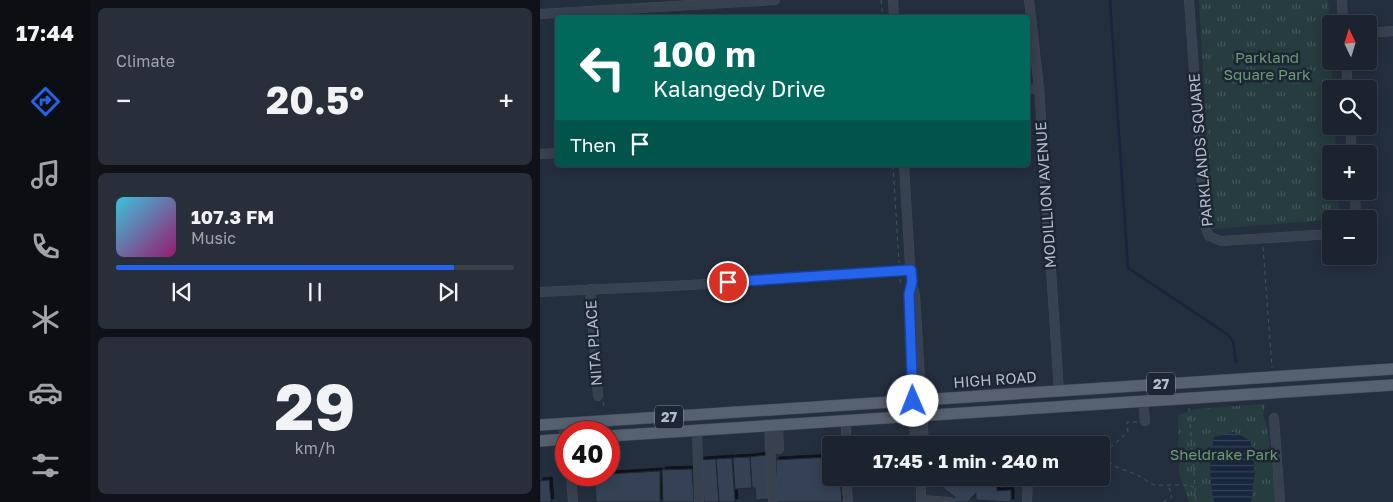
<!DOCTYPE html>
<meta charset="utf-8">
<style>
body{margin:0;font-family:"Golos Text",sans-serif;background:#282f3a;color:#f1f3f6;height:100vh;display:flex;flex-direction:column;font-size:19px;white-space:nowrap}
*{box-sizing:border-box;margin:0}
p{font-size:16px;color:#a0a4aa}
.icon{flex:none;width:28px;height:28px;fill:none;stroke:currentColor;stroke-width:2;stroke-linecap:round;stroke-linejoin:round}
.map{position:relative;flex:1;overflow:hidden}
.panel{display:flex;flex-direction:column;gap:8px;padding:8px;background:#0f1319;width:450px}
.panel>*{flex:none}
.hud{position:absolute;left:15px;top:15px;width:475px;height:152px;border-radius:5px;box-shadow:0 2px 12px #0003,0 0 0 1px #39404a;background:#00695c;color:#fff;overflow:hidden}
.needle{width:32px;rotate:356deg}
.tools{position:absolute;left:782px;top:15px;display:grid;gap:10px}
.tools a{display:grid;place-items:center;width:55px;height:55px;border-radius:5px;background:#1b232e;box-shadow:0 2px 12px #0003,0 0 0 1px #39404a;font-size:25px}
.speed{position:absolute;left:15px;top:421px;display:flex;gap:10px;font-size:25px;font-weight:700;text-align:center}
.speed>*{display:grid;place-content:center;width:65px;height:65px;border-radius:50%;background:#1b232e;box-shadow:0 2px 12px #0003,0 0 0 1px #39404a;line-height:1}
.speed .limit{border:8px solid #d22;background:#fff;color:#111}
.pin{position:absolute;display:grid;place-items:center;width:42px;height:42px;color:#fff;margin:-21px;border:2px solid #fff;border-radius:50%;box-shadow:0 1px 5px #0007}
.me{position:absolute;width:55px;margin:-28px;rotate:359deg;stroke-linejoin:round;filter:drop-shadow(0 0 4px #0008)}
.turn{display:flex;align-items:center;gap:18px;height:105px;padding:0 15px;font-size:22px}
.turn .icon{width:65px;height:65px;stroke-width:2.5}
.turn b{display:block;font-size:35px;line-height:42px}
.then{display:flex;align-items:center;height:48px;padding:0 15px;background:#0003;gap:10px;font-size:19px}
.big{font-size:38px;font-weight:700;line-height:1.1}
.panel .card{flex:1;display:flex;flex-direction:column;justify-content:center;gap:8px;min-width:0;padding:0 18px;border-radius:8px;background:#282f3a}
.panel .dial{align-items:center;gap:0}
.dial b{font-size:65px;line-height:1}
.song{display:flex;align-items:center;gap:15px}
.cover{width:60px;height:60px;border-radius:8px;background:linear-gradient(135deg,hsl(190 70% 55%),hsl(320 70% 35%))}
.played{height:5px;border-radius:2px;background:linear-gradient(90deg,#2563eb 85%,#39404a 85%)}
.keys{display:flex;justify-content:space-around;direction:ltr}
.heat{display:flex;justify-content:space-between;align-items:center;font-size:28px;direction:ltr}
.trip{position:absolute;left:282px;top:436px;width:288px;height:50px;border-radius:5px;background:#1b232e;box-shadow:0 2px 12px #0003,0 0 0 1px #39404a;font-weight:700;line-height:50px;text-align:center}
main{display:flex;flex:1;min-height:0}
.dock{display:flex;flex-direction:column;width:90px;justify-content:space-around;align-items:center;background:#0b0e12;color:#a0a4aa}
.dock .icon{width:35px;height:35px}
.dock .active{color:#2563eb}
.dock b{font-size:22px;color:#f1f3f6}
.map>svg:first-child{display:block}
.park{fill:url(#park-tufts)}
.water{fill:url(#water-rules)}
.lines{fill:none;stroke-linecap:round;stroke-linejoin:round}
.stream{stroke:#17263c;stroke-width:2.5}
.building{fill:#364354;stroke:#1f2835;filter:url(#shadow)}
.minor-casing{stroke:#414a57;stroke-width:10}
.major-casing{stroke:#414a57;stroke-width:12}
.path{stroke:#3f5557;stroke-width:1;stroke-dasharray:4 4;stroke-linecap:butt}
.minor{stroke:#38414e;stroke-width:9}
.major{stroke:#56606e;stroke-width:11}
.route-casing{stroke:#184099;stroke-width:12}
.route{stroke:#2563eb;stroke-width:9}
.labels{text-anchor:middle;stroke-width:5;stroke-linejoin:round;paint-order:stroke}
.shield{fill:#1d2633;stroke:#878f9c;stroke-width:1}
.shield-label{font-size:14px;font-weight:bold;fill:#b4bcc9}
.park-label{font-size:15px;fill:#6b9a76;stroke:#1d2633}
.street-label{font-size:15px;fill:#b4bcc9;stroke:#1d2633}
</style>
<main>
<nav class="dock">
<b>17:44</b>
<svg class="icon active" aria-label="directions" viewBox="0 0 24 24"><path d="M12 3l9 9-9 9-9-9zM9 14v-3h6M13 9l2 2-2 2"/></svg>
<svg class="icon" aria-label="music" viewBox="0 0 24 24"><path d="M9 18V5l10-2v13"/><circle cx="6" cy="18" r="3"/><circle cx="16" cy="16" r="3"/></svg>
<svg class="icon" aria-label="phone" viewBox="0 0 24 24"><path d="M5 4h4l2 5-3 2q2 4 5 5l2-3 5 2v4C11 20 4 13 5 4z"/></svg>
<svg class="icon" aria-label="climate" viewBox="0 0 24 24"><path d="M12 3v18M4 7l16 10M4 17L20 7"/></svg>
<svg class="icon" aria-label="car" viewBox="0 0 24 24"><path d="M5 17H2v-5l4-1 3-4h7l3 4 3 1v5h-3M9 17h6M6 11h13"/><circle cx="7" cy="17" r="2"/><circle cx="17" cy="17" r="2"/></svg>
<svg class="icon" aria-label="filters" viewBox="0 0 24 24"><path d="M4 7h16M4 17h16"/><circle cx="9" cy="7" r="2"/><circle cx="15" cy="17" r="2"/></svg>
</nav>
<section class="panel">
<div class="card"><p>Climate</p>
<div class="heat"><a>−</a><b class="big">20.5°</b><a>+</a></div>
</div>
<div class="card">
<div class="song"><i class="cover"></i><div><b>107.3 FM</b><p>Music</p></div></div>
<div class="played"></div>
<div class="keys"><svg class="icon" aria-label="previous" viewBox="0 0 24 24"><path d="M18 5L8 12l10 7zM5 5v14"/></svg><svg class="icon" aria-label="pause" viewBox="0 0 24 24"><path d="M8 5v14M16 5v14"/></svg><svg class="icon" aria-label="next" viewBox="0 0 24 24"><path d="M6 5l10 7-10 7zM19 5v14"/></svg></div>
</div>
<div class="card dial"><b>29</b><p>km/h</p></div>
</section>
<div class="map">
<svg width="853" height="502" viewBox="0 0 853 502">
<defs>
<pattern id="park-tufts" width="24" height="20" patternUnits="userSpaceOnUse" patternTransform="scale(1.25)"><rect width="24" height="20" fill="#263c3f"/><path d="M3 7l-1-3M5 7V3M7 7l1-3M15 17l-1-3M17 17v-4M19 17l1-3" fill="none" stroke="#435659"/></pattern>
<pattern id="water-rules" width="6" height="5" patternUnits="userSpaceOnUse" patternTransform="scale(1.25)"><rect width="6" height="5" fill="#17263c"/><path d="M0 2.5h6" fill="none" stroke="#364457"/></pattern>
<filter id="shadow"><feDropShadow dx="3" dy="-3" stdDeviation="0" flood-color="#0009"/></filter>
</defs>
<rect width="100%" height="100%" fill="#242f3e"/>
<path class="park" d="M659,0H788L793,89L791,126H795L796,154H791V191H798L799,219L672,229Z
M725,404L723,416L727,426L736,502H649L639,473L638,415L656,409Z"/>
<path class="water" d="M694,432L711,441L715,473L711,502H674C669,480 669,459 674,437Z"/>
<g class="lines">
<path class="stream" d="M570,0L588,268L687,334L693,341L696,362"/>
</g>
<path class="building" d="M478,441V445H445V443Z
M227,455L230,499L216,500L215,488H212L210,457Z
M210,457L212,488L195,489L193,458Z
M291,457V478H300L302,502H237L236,460Z
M192,458L195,502H179L176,459Z
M176,459L179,502H164L161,460Z
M152,469L154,502H123L122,470Z
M120,471V502H56L54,475Z
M397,478H473V480L456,481L457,491L471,490V502L436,500V493L428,502H415L413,499L415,497L404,489L403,480H397Z
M9,480L11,502H0V481Z"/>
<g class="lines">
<defs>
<path id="minor" d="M353,0L354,18
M489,0L499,88L519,391
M649,0L665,226L669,236L681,241L791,234
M802,0L803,24
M0,14L235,0
M829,33L853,31
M806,61L808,89
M488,89L499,88
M810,126L812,154
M0,154L18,153
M364,165L371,282L375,295L384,445
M815,191L816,219
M371,282L369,294L375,445
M50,289L58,396
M0,292L150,285L371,270
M603,402L605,421
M734,418L740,502
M306,421V445
M23,424L26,453
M238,425L239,449
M229,426L233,502
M157,431L159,502
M492,445L495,440H506
M31,475L33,502
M306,478L308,502
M381,478V502
M381,500L410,502
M487,502L488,478"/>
<path id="major" d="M0,425L853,369
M69,436L853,385
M0,441L26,439"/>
</defs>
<use href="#minor" class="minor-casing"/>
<use href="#major" class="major-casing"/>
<path class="path" d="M341,0L343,18
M353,165L359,263
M723,247L732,368
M360,279L361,287
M63,402L65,410
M649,408L656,502
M562,439C564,469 576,465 599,476C604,478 609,484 615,485C629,486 640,483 654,487
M564,453L588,432L587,422H597
M623,502L632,497L628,484"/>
<use href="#minor" class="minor"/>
<use href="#major" class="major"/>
</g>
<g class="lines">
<defs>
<path id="route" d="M188,282L371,270L372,282L369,294L373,401"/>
</defs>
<use href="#route" class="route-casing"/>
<use href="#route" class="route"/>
</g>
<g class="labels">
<g class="shield">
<rect x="607" y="372.5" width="28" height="23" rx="4"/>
<rect x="115" y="405.5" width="28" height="23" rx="4"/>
</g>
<g class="shield-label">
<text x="621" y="389">27</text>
<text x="129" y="422">27</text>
</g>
<g class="park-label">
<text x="727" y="63">Parkland<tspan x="727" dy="17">Square Park</tspan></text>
<text x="684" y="460">Sheldrake Park</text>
</g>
<g class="street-label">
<text transform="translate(661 150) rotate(-95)" y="5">PARKLANDS SQUARE</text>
<text transform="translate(506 195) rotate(-94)" y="5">MODILLION AVENUE</text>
<text transform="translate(54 343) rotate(-94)" y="5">NITA PLACE</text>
<text transform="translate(455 380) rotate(-4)" y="5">HIGH ROAD</text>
</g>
</g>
</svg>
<div class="tools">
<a><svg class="needle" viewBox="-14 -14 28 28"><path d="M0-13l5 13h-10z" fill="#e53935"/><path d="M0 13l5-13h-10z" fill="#a0a4aa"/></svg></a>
<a><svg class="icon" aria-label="search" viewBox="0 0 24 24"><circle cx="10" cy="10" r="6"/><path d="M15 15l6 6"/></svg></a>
<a>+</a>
<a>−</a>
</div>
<div class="speed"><div class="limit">40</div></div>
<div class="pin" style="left:188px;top:282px;background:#d93025"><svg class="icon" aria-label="arrive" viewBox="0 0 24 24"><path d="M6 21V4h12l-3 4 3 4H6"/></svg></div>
<svg class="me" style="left:373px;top:401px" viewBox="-20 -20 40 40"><circle r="19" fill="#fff"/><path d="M0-13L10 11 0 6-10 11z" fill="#2563eb"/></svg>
<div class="trip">17:45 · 1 min · 240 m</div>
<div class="hud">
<div class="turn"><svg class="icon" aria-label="left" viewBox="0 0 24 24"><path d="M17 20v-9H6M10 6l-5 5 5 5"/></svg><div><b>100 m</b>Kalangedy Drive</div></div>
<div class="then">Then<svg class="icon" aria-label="arrive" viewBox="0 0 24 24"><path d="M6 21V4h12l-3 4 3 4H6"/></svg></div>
</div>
</div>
</main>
